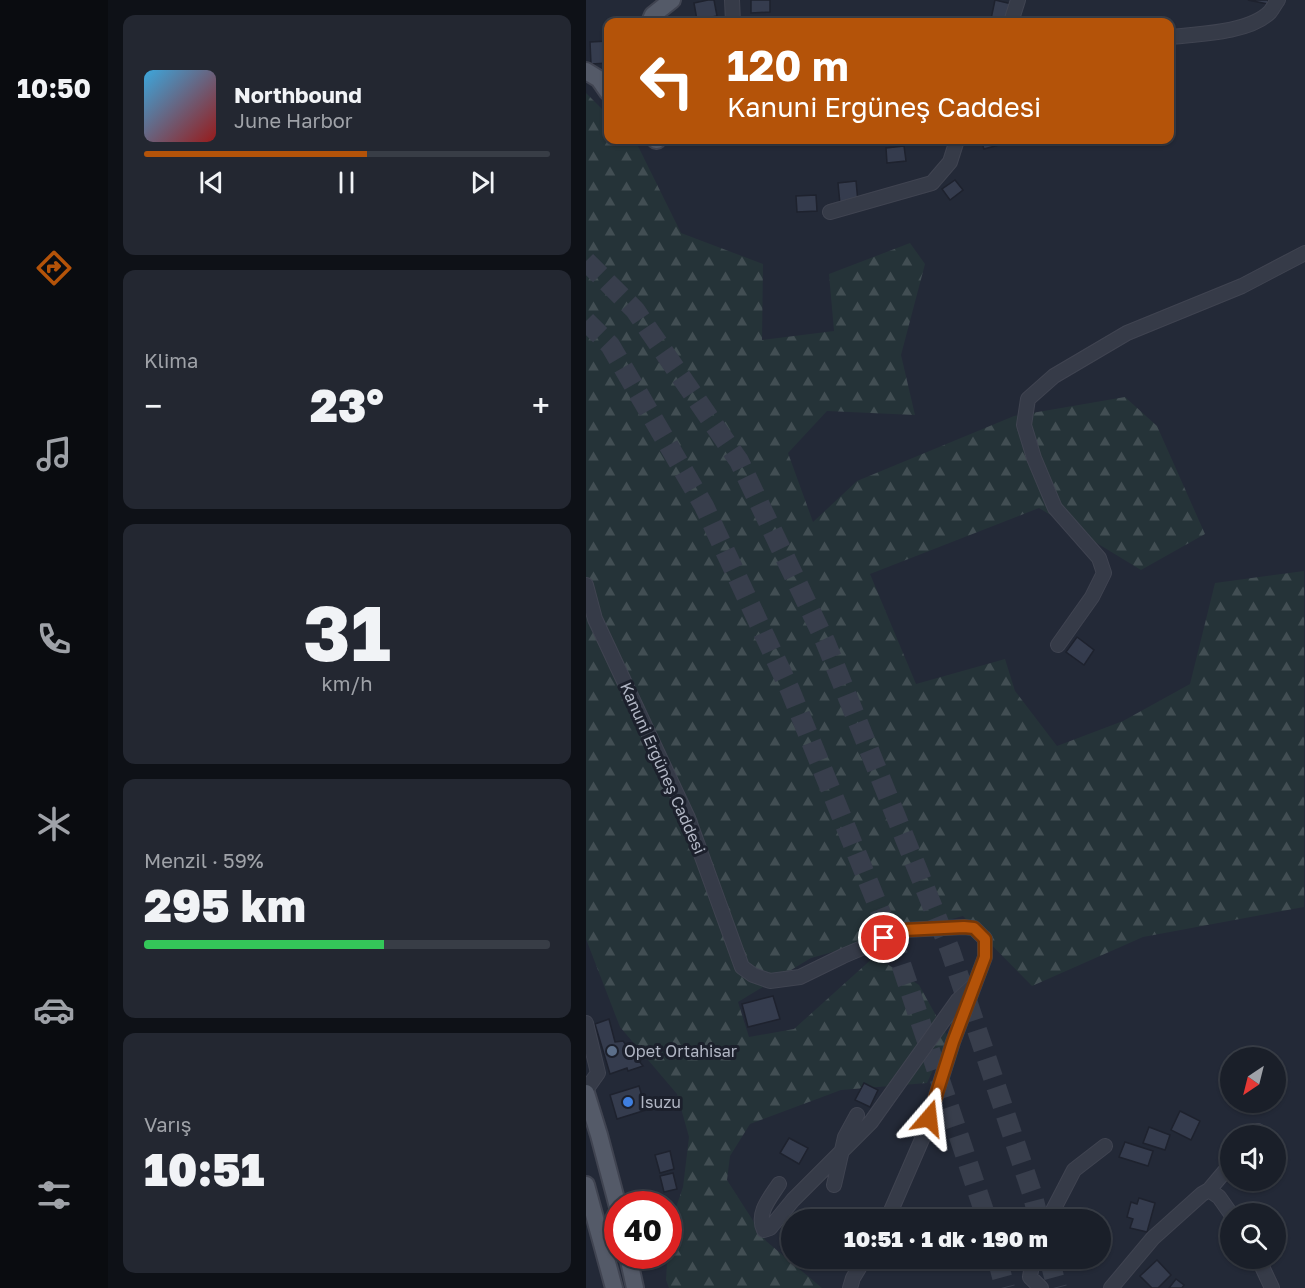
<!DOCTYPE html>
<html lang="tr">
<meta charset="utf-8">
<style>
body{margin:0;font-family:"Golos Text",sans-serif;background:#232731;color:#f1f3f6;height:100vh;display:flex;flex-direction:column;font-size:22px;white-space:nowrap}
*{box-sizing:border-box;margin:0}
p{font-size:20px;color:#9fa2a8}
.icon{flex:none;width:33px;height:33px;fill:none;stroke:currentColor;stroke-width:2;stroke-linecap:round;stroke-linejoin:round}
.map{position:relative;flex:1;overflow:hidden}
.panel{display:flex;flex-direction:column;gap:15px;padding:15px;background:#0e1117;width:478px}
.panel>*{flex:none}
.guide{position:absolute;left:18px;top:18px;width:570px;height:126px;border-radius:12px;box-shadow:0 2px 4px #0004,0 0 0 2px #383d46;background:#b45309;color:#fff;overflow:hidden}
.needle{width:39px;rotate:215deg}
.fabs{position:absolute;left:634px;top:1047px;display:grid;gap:12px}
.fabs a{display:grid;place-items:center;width:66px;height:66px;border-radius:50%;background:#1a1f29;box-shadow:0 2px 4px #0004,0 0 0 2px #383d46;font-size:30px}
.speed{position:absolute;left:18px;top:1191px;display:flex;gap:12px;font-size:30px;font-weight:700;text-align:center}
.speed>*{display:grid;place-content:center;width:78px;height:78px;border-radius:50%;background:#1a1f29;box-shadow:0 2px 4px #0004,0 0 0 2px #383d46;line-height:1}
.speed .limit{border:9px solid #d22;background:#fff;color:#111}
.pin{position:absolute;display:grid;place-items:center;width:51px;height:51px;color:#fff;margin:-26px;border:3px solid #fff;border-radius:50%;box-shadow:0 2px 6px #0007}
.me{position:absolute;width:66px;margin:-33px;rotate:17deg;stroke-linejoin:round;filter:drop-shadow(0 0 4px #0008)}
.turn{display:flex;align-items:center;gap:21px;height:126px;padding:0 24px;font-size:27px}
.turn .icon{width:78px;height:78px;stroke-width:2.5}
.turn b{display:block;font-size:42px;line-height:51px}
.big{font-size:45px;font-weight:800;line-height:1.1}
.panel .card{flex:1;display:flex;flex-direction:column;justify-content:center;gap:9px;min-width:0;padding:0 21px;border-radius:12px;background:#232731}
.panel .dial{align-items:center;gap:0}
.dial b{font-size:78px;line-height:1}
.song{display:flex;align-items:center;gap:18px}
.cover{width:72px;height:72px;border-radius:9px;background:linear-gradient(135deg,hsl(200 70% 55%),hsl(0 70% 35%))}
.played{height:6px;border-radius:3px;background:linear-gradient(90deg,#b45309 55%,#383d46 55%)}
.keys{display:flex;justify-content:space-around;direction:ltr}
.heat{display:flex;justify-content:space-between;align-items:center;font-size:33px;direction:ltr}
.charge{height:9px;border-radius:4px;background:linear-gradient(90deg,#34c759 59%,#383d46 0)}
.trip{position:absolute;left:195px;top:1209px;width:330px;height:60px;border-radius:30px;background:#1a1f29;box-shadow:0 2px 4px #0004,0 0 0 2px #383d46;font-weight:800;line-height:60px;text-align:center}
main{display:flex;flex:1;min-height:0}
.menu{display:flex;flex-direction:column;width:108px;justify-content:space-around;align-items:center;background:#0a0c10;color:#9fa2a8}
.menu .icon{width:42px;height:42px}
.menu .current{color:#b45309}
.menu b{font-size:27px;color:#f1f3f6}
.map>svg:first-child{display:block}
.forest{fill:url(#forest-firs)}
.building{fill:#353c4e;stroke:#1e222e;stroke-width:1.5}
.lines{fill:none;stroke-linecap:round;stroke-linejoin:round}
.highway-tunnel{stroke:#383e4c;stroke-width:20;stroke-dasharray:20 10;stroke-linecap:butt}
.minor-casing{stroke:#404451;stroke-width:16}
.major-casing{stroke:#404451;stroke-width:20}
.minor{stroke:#363b48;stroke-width:14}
.major{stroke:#545a68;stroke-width:16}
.route-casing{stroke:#753606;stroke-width:15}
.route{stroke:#b45309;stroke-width:10}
.service-dot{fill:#5c6f8a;stroke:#1c202c;stroke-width:2}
.shop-dot{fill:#3f7fe0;stroke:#1c202c;stroke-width:2}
.labels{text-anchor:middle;stroke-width:6;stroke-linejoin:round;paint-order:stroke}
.street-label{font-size:16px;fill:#b1b6c4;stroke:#1c202c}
.poi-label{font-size:16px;fill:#b1b6c4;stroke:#1c202c;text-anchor:start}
</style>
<main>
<nav class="menu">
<b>10:50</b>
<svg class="icon current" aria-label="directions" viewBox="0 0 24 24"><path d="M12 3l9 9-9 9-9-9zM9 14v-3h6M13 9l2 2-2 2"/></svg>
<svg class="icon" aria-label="music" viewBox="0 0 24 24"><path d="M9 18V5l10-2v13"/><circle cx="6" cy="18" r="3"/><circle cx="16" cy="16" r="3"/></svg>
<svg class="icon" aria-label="phone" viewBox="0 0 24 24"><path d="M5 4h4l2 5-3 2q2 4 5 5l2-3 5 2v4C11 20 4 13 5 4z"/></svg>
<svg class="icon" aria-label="climate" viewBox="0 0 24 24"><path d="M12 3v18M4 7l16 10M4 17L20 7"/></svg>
<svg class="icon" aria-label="car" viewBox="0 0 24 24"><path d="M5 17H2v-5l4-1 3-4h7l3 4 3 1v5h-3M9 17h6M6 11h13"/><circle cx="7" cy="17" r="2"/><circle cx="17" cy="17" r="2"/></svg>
<svg class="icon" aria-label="filters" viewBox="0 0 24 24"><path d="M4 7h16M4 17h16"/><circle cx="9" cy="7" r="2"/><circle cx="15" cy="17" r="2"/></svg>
</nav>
<section class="panel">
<div class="card">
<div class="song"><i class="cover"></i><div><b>Northbound</b><p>June Harbor</p></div></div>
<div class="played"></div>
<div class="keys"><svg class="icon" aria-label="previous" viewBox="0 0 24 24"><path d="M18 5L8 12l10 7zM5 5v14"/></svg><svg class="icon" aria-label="pause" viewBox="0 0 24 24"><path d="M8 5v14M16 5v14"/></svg><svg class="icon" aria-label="next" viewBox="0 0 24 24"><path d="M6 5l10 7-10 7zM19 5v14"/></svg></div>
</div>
<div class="card"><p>Klima</p>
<div class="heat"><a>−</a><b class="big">23°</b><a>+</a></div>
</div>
<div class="card dial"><b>31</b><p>km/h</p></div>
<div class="card"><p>Menzil · 59%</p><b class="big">295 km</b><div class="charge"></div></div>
<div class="card"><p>Varış</p><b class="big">10:51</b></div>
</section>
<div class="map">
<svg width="719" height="1288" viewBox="0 0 719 1288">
<defs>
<pattern id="forest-firs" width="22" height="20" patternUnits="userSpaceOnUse" patternTransform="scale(1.5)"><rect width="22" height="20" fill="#253338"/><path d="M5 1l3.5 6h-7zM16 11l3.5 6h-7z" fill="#424e53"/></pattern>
</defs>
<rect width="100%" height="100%" fill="#232937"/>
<path class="forest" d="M0,93L22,115V140H49L95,233L177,264L176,340L248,331L243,274L324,243L339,264L315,355L329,415L241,411L202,453L227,522L271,481L428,416L539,397L571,426L619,534L555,570L453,508L284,574L330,684L419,659L429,691L471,746L537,721L604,684L629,583L718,571V907L557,937L446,986L377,916L225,958L152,1002L163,1037L208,1029L289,956L333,985L362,1037L341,1083L255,1090L164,1124L144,1156L141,1180L180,1241L236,1288H83L80,1280L83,1228L97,1187L103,1137L91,1094L34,1027L0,939Z"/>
<path class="building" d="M122,0H128L131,16L111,20L108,3Z
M165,0H184V12L165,13Z
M409,0L426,4L421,22L405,19Z
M662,0H682V4Z
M22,41V63L5,64L4,42Z
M395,140H419L420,143L398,149Z
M318,146L320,161L301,163L300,148Z
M369,180L377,190L364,200L356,189Z
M270,181L272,202L254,204L252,183Z
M230,195L231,211L211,212L210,196Z
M491,637L508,650L498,665L480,652Z
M187,996L194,1019L162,1027L156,1004Z
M23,1019L29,1042L37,1041L57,1066L42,1071L41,1068L24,1074L9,1024Z
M278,1083L292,1090L284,1107L269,1100Z
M53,1086L60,1110L31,1119L24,1095Z
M594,1111L614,1121L605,1140L585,1130Z
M563,1127L584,1135L579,1150L557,1143Z
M203,1138L222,1148L213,1164L194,1153Z
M539,1142L567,1151L562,1166L533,1157Z
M84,1151L88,1169L74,1173L69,1155Z
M87,1173L91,1189L78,1192L74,1176Z
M553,1198L569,1203L561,1232L544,1228L547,1219L541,1217L545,1202L551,1204Z
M571,1260L585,1275L572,1288H566L554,1276Z
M590,1279L598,1285L596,1288H583Z"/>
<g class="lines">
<path class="highway-tunnel" d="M0,261L49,310L153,461L239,641L364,950L446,1193L453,1220
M0,321L24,345L118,506L204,690L312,955L401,1220
M411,1258L419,1288
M463,1258L471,1288"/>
<defs>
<path id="minor" d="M146,0L147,22
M425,22L432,0
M584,37C612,34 663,33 684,12C687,8 689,4 692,0
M244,212L346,183L364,162L371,140
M0,585L9,619L102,818L156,967L167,975L184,981L214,977L257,956L318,930L378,927L388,928L399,939V957L367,1042L337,1137L301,1220
M472,645L506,597L518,573L513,558L469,508L448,458L438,425L442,399L468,376L541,333L656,286L719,253
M0,1023L12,1073L0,1090
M669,1136L672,1131
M193,1184C184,1198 170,1213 178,1230L184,1228L207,1200L285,1122L372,1000L386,987
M248,1185L259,1137L271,1115
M623,1190L645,1164
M462,1220L488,1170L519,1146
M447,1258L444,1277L455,1288
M672,1258L686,1288
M264,1288L267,1278L279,1258
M525,1288L567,1238L616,1194L623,1190L633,1197L645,1214"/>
<path id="major" d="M64,22L67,15L86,0
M0,71L13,79L22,92
M70,140H71
M0,1093L13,1135L32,1207
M0,1185L28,1288
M42,1256L49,1288"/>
</defs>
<use href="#minor" class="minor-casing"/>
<use href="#major" class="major-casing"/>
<use href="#minor" class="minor"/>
<use href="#major" class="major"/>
</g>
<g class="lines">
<defs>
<path id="route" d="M298,938L318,930L378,927L388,928L399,939V957L367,1042L343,1118"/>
</defs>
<use href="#route" class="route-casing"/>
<use href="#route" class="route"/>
</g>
<circle class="service-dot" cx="26" cy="1051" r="6"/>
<circle class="shop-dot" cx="42" cy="1102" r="6"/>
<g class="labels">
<g class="street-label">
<text transform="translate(77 768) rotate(66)" y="6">Kanuni Ergüneş Caddesi</text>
</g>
<g class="poi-label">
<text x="38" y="1057">Opet Ortahisar</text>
<text x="54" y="1108">Isuzu</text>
</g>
</g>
</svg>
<div class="fabs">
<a><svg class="needle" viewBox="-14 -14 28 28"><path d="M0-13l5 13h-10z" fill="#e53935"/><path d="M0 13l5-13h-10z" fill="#9fa2a8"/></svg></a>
<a><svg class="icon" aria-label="sound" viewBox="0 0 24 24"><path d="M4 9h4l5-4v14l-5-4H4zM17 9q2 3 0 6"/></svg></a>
<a><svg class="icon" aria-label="search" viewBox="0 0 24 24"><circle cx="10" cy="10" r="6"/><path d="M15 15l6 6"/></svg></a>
</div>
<div class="speed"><div class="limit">40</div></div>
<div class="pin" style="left:298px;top:938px;background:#d93025"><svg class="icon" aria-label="arrive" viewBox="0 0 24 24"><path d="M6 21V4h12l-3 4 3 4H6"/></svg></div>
<svg class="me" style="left:343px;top:1118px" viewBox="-20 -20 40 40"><path d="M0-17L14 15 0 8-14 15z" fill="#b45309" stroke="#fff" stroke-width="4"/></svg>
<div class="trip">10:51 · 1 dk · 190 m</div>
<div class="guide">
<div class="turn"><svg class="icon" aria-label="left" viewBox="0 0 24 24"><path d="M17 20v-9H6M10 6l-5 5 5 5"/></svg><div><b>120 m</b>Kanuni Ergüneş Caddesi</div></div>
</div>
</div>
</main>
